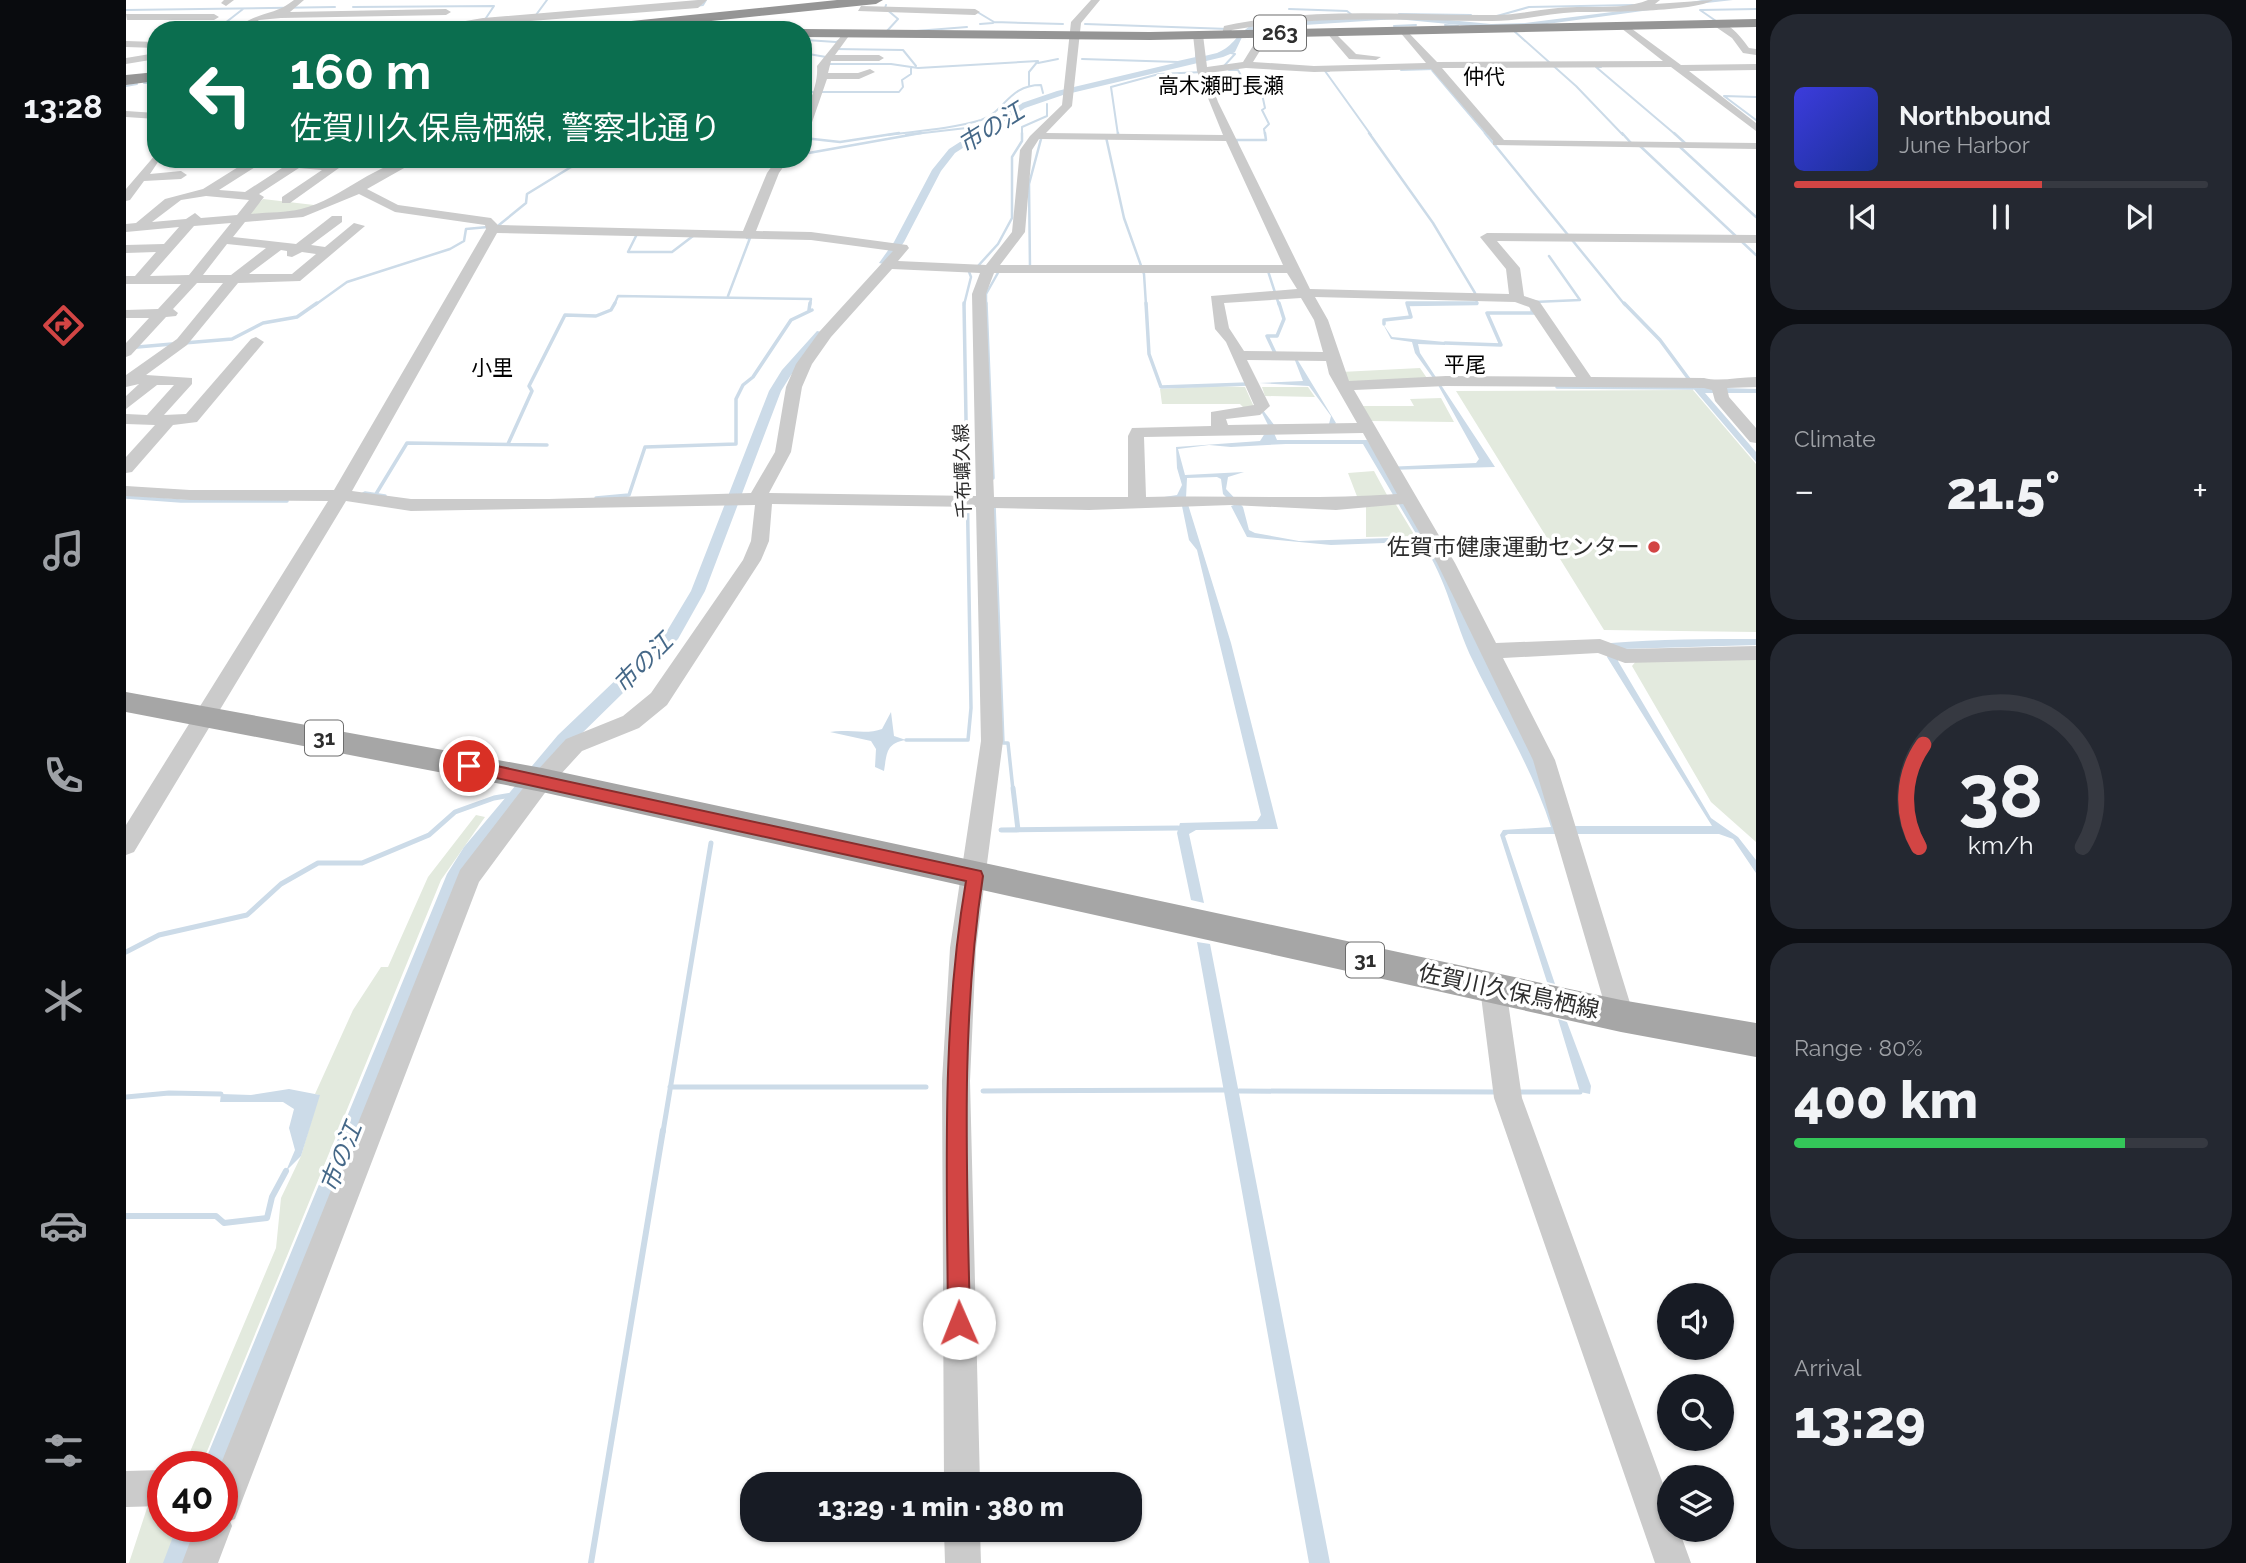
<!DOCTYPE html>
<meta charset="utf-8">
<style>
body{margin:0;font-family:Raleway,"Noto Sans JP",sans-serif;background:#242831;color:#f1f3f6;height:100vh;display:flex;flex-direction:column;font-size:26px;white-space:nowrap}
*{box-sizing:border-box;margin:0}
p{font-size:23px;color:#9ea1a6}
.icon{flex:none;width:38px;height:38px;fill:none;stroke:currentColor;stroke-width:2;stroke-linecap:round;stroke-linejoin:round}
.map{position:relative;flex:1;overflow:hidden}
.sheet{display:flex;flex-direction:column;gap:14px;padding:14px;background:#0d0f14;width:490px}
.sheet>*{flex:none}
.top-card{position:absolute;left:21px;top:21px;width:665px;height:147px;border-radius:28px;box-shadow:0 2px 5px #0004;background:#0b6e4f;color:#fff;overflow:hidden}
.buttons{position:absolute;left:1531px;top:1283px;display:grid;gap:14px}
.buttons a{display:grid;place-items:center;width:77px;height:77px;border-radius:50%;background:#171b24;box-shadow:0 2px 5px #0004;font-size:35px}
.speed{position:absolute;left:21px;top:1451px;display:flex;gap:14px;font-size:35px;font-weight:700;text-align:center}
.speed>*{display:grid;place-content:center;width:91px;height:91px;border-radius:50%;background:#171b24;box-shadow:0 2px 5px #0004;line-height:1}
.speed .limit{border:10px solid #d22;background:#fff;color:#111}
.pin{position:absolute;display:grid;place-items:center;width:60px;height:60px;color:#fff;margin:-30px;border:4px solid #fff;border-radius:50%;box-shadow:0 2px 7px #0007}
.me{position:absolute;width:77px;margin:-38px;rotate:359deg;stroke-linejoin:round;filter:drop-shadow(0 0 5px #0008)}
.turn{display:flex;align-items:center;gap:24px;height:147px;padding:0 28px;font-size:32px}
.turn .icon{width:91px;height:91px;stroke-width:2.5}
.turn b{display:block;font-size:49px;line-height:60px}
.big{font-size:52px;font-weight:800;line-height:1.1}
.sheet .tile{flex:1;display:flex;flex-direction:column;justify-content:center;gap:10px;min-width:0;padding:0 24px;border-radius:28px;background:#242831}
.sheet .dial{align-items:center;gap:0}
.dial svg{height:182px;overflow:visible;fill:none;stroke:#363941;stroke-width:7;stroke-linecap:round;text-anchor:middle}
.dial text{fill:#f1f3f6;stroke:none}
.song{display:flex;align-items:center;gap:21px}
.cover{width:84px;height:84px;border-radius:10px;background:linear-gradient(135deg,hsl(240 70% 55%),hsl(230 70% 35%))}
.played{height:7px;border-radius:4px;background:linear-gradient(90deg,#d24544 60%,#363941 60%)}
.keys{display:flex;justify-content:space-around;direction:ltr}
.heat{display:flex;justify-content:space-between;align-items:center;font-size:38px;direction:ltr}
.charge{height:10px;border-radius:5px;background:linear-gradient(90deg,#34c759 80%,#363941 0)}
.trip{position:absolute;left:614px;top:1472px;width:402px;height:70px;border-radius:28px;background:#171b24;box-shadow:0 2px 5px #0004;font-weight:800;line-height:70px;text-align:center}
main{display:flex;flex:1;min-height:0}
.tab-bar{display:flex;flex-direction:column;width:126px;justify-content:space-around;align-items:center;background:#090b0e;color:#9ea1a6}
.tab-bar .icon{width:49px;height:49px}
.tab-bar .selected{color:#d24544}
.tab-bar b{font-size:32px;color:#f1f3f6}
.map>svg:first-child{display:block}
.green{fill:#e3eade}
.water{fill:#ccdbe8;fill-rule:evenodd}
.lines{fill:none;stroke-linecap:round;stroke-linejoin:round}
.stream-far4{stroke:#ccdbe8;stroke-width:2}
.stream-far3{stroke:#ccdbe8;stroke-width:2.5}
.stream-far2{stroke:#ccdbe8;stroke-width:3.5}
.stream-far1{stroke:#ccdbe8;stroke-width:5}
.stream{stroke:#ccdbe8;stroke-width:6}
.canal{fill:#ccdbe8;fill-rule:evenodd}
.minor{fill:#cbcbcb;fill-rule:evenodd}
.major{fill:#a6a6a6;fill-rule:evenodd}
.highway{fill:#959595;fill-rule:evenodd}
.route{fill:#d24544;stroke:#882d2c;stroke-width:2}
.poi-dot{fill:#d24544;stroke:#fff;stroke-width:2.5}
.labels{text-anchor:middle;stroke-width:7;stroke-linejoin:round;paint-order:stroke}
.far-street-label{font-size:19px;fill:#2e2e2e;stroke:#fff}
.shield{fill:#fff;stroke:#6d6d6d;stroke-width:2}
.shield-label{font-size:21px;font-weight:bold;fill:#2e2e2e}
.far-neighbourhood-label{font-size:21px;fill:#000;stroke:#fff}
.far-quarter-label{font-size:21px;fill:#000;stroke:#fff}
.poi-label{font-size:23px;fill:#2e2e2e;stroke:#fff;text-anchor:end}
.street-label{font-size:23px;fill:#2e2e2e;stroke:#fff}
.water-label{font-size:24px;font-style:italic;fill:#456888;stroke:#fff}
</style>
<main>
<nav class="tab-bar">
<b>13:28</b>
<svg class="icon selected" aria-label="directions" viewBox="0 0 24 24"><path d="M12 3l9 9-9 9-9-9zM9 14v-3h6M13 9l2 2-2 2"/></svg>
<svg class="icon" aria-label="music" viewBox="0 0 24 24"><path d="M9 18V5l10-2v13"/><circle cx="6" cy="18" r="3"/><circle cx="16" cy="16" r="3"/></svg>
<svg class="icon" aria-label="phone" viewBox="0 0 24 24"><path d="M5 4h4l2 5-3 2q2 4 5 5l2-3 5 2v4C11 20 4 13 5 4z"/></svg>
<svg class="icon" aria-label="climate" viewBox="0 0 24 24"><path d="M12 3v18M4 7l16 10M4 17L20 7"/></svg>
<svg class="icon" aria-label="car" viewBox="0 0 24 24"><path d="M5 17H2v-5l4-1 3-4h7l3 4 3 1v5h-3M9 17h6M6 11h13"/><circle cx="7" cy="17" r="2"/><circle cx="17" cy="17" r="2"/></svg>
<svg class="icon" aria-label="filters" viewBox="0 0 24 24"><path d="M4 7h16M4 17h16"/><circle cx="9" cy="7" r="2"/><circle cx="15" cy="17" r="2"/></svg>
</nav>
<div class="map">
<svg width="1630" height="1563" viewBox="0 0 1630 1563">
<rect width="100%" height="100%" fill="#fff"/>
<path class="green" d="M137,199L188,205L189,206L182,210L119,217Z
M1294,368L1303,381L1223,384L1215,372Z
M1089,386L1119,387L1128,407L1120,410L1114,404H1036L1034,389Z
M1136,387H1182L1189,397L1139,396Z
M1567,390L1630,464V632L1478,630L1330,391Z
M1315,398L1328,422L1245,421L1237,406H1288L1284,399Z
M1248,471L1261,495L1232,499L1222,473Z
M1269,503L1289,536L1240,537V507Z
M1630,659V842L1585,802L1506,666L1511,660Z
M350,815L359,817L315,880L75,1466H58L150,1248L155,1198L175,1156L193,1095L189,1094L227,1010L255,967H262L302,877Z
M23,1502L37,1503V1526H52L38,1563H3Z"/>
<path class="water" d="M1257,324L1266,337L1319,342V345L1292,344L1294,353L1369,467L1262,470L1283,504L1410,756L1433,826H1586L1481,657L1485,643C1533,639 1582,639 1630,639V645L1497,649L1492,661L1585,818L1612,837L1630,860V873L1607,839L1593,834H1382L1379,836L1429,984L1421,982L1374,835L1377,830L1425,827C1406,768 1374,717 1347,661C1328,622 1321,579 1296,543L1286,542L1205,545L1121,537L1105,506L1108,505L1097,494L1095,479L1091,477L1061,478L1060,498L1105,643L1152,829L1070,830L1063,834L1078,903L1065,900L1051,833L1054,823L1131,821L1135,815L1071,550L1063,540L1056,506L1032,498L1051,495L1056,485L1051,468L1050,447L1134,441L1143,427L1130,401L1149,426L1203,424L1205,416L1183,386L1133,383L1177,381L1168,358L1171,359L1210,423L1206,427L1148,433L1151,440H1241L1259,467L1350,463L1353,459L1312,385L1289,353L1286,342L1265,339ZM1160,444H1237L1292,537L1173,541L1129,533L1123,530L1117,507L1100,489L1102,477L1118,472L1059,475L1052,449L1083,445L1105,447Z
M1566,387L1630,389V393H1579L1630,452V462Z
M765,712L768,736L780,740C760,743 761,753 758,771L749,767L750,749L745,741L704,732C721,729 741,735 756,729Z
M1071,942L1084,944L1204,1563H1183Z
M1432,1019L1441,1022L1465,1086L1464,1094L1454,1092Z
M163,1089L194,1095L175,1156L160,1171L169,1150L163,1128L168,1109L157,1102H94L95,1094L125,1095Z"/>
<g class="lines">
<path class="stream-far4" d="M760,5L759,8L772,19L761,31
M570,6L577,5L580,0
M227,7L368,6L358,21
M1163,9L1221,11L1226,15
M0,10L209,7
M853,13L868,22L937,24
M1273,14L1345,15
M1371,16L1403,7L1507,5
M407,19L421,0
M1590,21L1574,10L1630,9
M854,24L867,23
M959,24L1103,29
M1319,25L1332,26
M1271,29L1268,26L1290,25
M90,30L117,9
M303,30L319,27
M336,30L352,24
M589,30H607
M1387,30L1450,86L1497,135
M790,31L841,27
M680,40L710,42L719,37
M709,49L777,50L790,66
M677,53L700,57
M956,59L1052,62L1070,58V53
M912,63L932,59
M702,64H765L792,68L912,61L903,72V85
M1098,66L1109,54L1101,52
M1475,67H1470L1550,135
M1305,69L1361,135
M1103,70H1112L1117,79L1133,80L1139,108L1136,110L1143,124L1138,129L1139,135
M1275,70L1308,69
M1203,71H1199L1245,135
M18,83H30
M0,86L11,84
M677,92H687
M695,92H773L777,87L776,80L785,74V68
M1630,97L1598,96L1630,120
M761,135C792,131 825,129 855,120C879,112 882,85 915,85L917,93
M780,135L849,127
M896,135V127L921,116V104
M992,135L985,87L1033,74L1077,72"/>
<path class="stream-far3" d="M992,133V136
M1243,133L1307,223L1349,293L1351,304L1281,305
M1359,133L1499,305
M1496,133L1505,143
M1548,133L1560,144
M980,137L998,218L1018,274L1020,305
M678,138L714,142L773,133
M1111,143L1110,140H1140L1139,133
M1513,145L1630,255
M1554,147L1630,217
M677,154L795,133
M533,159L544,162L567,159
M577,159H606
M373,225L400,203L401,194L445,167L497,159
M511,234L502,252H546L567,236
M852,266L872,244L886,218V157L896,141V133
M904,268L903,184L915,139
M1142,271L1153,305
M602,296L624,238H621
M1408,302L1454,300L1423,256
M189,305L221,282L324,249L338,241L340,229L362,227
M488,305L492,296L685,299L684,305
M838,305L845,277L842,269
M860,305V294L873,271"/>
<path class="stream-far2" d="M860,303L867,478
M1020,303L1023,354L1035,387L1122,384
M1498,303L1534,340L1565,382
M683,310L684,303
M1258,324V320L1285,317L1281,303H1351
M58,343L106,339L137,323L171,317L191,303
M1319,343L1375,345L1361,313H1408L1406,310
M0,348L46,344
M1149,353L1141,336H1151L1158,319L1153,303
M1431,387L1567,388
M382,444L406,391L403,386L439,315L470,316L485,310L489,303
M250,494L281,443L421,445
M234,496L239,493L259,496
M0,497L55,501H161
M470,498L503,495L519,447L610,444V399L617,385L627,377L665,320L686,310
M868,505L877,743H882L887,790
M780,740H842L845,708L838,303"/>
<path class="stream-far1" d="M887,788L892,830
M875,830L1052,828
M0,952L33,935L121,915L155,884L192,863H236L303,835L329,812L368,798L392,794
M544,1087H800
M857,1091L1098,1090
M1113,1091L1372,1092
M1392,1092H1454
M0,1097L43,1093L95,1094
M537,1132L585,843"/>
<path class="stream" d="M0,1216H90L98,1223L141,1218L146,1197L160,1171
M465,1563L537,1130"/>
<path class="canal" d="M1576,0H1607L1563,5L1560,3Z
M1526,7L1524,10L1399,27L1365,28L1270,19L1132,28L1117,35L1109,52L1097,57L937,95L899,108L829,153L815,171L778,242L762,265L753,263L768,242L806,170L823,149L893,104L931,91L1091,53C1109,46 1110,33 1128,24L1270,15L1365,24L1399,23Z
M691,331L701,333L665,375L655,391L579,591L552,639L444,745L352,857L336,883L103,1466L96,1477V1466H77L321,874L338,847L432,735L541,631L565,591L643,391L656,370Z
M51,1526H79L65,1563H37Z"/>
<path class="minor" d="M98,0H108L100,6L95,3Z
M168,0H178L164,12L320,9L325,12L320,15L155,18L133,20L120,30H109C129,11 147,17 168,0Z
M572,0H581L572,8L287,30L357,18Z
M965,0H974L955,23L946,106L920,133L1097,135L1071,71L1067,35L1072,32L1077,35L1081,67L1117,62L1130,41V34L1135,31L1140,34V41L1127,62L1188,66L1300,63L1273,31L1278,28L1311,62L1537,61L1495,28L1498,23L1555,65L1630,64V70L1563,71L1630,123V131L1545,67L1316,68L1378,140L1630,143V149L1367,145V141L1305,69L1188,72L1120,68L1082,73L1092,102L1184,289L1383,294L1380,269L1354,237L1361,233L1630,235V243L1371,241L1394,268L1398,296L1413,301L1465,377L1578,378C1593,382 1613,377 1630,377V387L1601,388L1603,397L1630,428V443L1624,442L1589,401L1586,390L1578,388L1320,386L1228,390L1329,563L1370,643L1474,639L1501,649L1630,646V660L1499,663L1472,653L1377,658L1429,760L1508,1016L1505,1025L1495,1029L1485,1025L1482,1016L1407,760L1311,563L1277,504L1210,510L1105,505L963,510L868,508L877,741L850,948L844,1081L854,1484H818L816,1081L824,948L855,741L850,507L646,504L643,541L635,560L541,705L513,728L456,751L424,786L353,882L114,1506L109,1519L104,1521L106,1526L92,1563H56L70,1526H96L94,1466L334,870L408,774L440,739L497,716L525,693L617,560L625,541L629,505L285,511L220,501L8,852L0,855V825L202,501L64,500L0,496V486L64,490H208L360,229L359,225L269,212L233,194L177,217L119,222L107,237L170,244L206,216H216V222L185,245L199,247L228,223L239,226L174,281L112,283L61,345L20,375L66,378V384L38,415L60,414L125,339L130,337L138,342L71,422L47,425L6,472L0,473V457L29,425L0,424V414L21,415L48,385H31L0,409V396L13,384L0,387V375L51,339L97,283H71L47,309L52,313L50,316L40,317L5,355L0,357V343L23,318H0V310L32,309L55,284H0V276H9L30,252L0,253V245L38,244L53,227L0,232V224L10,223L39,199L77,189L125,159L171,160L207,164L213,168L164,203H156V197L196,170L173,168L133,194L138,197L125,214C141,212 159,213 175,209C217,199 251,159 294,159L241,189L272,205L365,218L372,225L617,231L641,173L651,159H663L653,173L630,231L685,232L781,245L783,248L772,261L860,265L886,232L894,150L904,136L936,105L945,22ZM913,139L1100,141L1157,265H874L899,232L906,150ZM134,164L159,166L119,192L93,190ZM80,196L123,200L111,215L75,218L69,213L60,219L26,222L55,200ZM105,223L63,275L24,276L68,226ZM371,233L685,240L767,251L694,331L670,364L660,387L649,452L625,493L423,499H285L226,491ZM101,244L140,248L105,275H77ZM155,250L161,251V256L166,257L176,252L190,254L166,274H123ZM766,269L854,273L846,294L850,496L643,493L665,452L676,387L686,364L705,337ZM868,273H1161L1171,289L1085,296L1089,329L1100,342L1128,405L1085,412V426L1006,428L1002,436V497H868L860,294ZM1189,297L1389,302L1403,307L1450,377L1320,376L1223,381L1202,320ZM1175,298L1188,320L1197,352L1118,351L1103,328L1098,303ZM1121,360L1200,361L1203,374L1231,423L1102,425L1100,419L1134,415L1144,406ZM1237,433L1271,494C1187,500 1104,495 1020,497L1018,437Z
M1522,0H1534L1529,4L1587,0C1569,12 1478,12 1451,12C1423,13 1395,21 1366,21C1278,21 1193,14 1106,30L1101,37L1096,34L1098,26C1188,6 1278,16 1369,15C1390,15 1411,10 1432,8C1462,5 1495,11 1522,0Z
M735,6L849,9L854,12L849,15L732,11Z
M0,14H88L93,17L88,20H1Z
M1587,21C1602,20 1615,37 1623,48L1630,49V55L1617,53L1606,38L1587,25Z
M1205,29L1230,54L1255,57L1250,60L1223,59L1200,32Z
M720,30L725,33L709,55H753L758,58L753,61H705L702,73H732L744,69L749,72L733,79H701L683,131L677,134C677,110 693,89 691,66Z
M0,41L30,42V48L0,47Z
M30,53V59L0,64V58Z
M0,111L30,113V119L0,117Z
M30,154V159H34L24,174L55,171L61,175L55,179L18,181L4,200L0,201V189Z
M1367,976L1376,979L1380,988L1396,1098L1544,1503V1530H1553L1565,1563H1529L1368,1098L1354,988L1358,979Z
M37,1470V1506L0,1507V1471Z
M818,1530H854L855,1563H819Z"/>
<path class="major" d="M0,692L416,768L1495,1000L1630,1023V1057L1495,1032L416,792L0,712Z"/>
<path class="highway" d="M711,0H757L750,4L499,30H449L456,26Z
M1630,19V27L1024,40L677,37V30H673L677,29L1024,32Z
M30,72V81L0,85V75Z"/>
</g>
<path class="route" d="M343,760L855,871L857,876C834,1024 841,1173 844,1323L841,1331L833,1334L825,1331L822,1323C821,1175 815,1027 840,881L343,772L335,766Z"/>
<circle class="poi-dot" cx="1528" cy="547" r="7"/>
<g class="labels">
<g class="far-street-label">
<text transform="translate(836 471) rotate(-92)" y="7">千布蠣久線</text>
</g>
<g class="shield">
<rect x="1128" y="15.5" width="52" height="35" rx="5"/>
<rect x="179" y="720.5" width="38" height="35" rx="5"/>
<rect x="1220" y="942.5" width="38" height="35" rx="5"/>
</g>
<g class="shield-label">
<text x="1154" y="40">263</text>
<text x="198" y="745">31</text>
<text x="1239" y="967">31</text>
</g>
<g class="far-neighbourhood-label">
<text x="1358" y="84">仲代</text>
<text x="1339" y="372">平尾</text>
<text x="366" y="375">小里</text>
</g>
<g class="far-quarter-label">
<text x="1095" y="93">高木瀬町長瀬</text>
</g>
<g class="poi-label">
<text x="1514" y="555">佐賀市健康運動センター</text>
</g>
<g class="street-label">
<text transform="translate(1383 991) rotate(12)" y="8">佐賀川久保鳥栖線</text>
</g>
<g class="water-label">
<text transform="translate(865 128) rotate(-32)" y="8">市の江</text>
<text transform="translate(517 663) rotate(-45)" y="8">市の江</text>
<text transform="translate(215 1157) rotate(-68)" y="8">市の江</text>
</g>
</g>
</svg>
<div class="buttons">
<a><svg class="icon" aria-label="sound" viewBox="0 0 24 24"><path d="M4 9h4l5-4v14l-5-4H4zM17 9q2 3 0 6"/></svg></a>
<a><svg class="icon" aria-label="search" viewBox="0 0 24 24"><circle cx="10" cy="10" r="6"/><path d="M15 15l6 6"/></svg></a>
<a><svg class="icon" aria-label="layers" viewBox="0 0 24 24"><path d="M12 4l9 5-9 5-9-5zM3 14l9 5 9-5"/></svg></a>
</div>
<div class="speed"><div class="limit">40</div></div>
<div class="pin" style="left:343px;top:766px;background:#d93025"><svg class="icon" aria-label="arrive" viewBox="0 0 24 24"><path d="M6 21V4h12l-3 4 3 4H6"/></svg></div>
<svg class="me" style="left:833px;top:1323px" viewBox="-20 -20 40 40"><circle r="19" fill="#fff"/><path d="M0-13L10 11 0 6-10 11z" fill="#d24544"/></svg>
<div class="trip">13:29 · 1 min · 380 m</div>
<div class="top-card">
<div class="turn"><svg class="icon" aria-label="left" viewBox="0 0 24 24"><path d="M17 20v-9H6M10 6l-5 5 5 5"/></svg><div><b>160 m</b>佐賀川久保鳥栖線, 警察北通り</div></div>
</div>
</div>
<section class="sheet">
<div class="tile">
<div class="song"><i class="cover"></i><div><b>Northbound</b><p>June Harbor</p></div></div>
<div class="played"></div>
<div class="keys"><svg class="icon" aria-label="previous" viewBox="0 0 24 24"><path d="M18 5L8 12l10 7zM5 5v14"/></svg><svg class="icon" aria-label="pause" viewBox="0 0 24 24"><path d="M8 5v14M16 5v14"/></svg><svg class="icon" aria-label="next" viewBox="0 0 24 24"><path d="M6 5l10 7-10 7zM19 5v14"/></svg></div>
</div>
<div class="tile"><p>Climate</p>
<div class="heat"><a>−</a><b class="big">21.5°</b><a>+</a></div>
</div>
<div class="tile dial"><svg viewBox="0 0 100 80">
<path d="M14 69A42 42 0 1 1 86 69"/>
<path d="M14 69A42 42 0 0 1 16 24" stroke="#d24544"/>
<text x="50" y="56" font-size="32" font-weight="700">38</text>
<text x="50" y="72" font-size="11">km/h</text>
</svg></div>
<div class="tile"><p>Range · 80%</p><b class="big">400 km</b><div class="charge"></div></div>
<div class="tile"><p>Arrival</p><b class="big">13:29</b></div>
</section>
</main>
